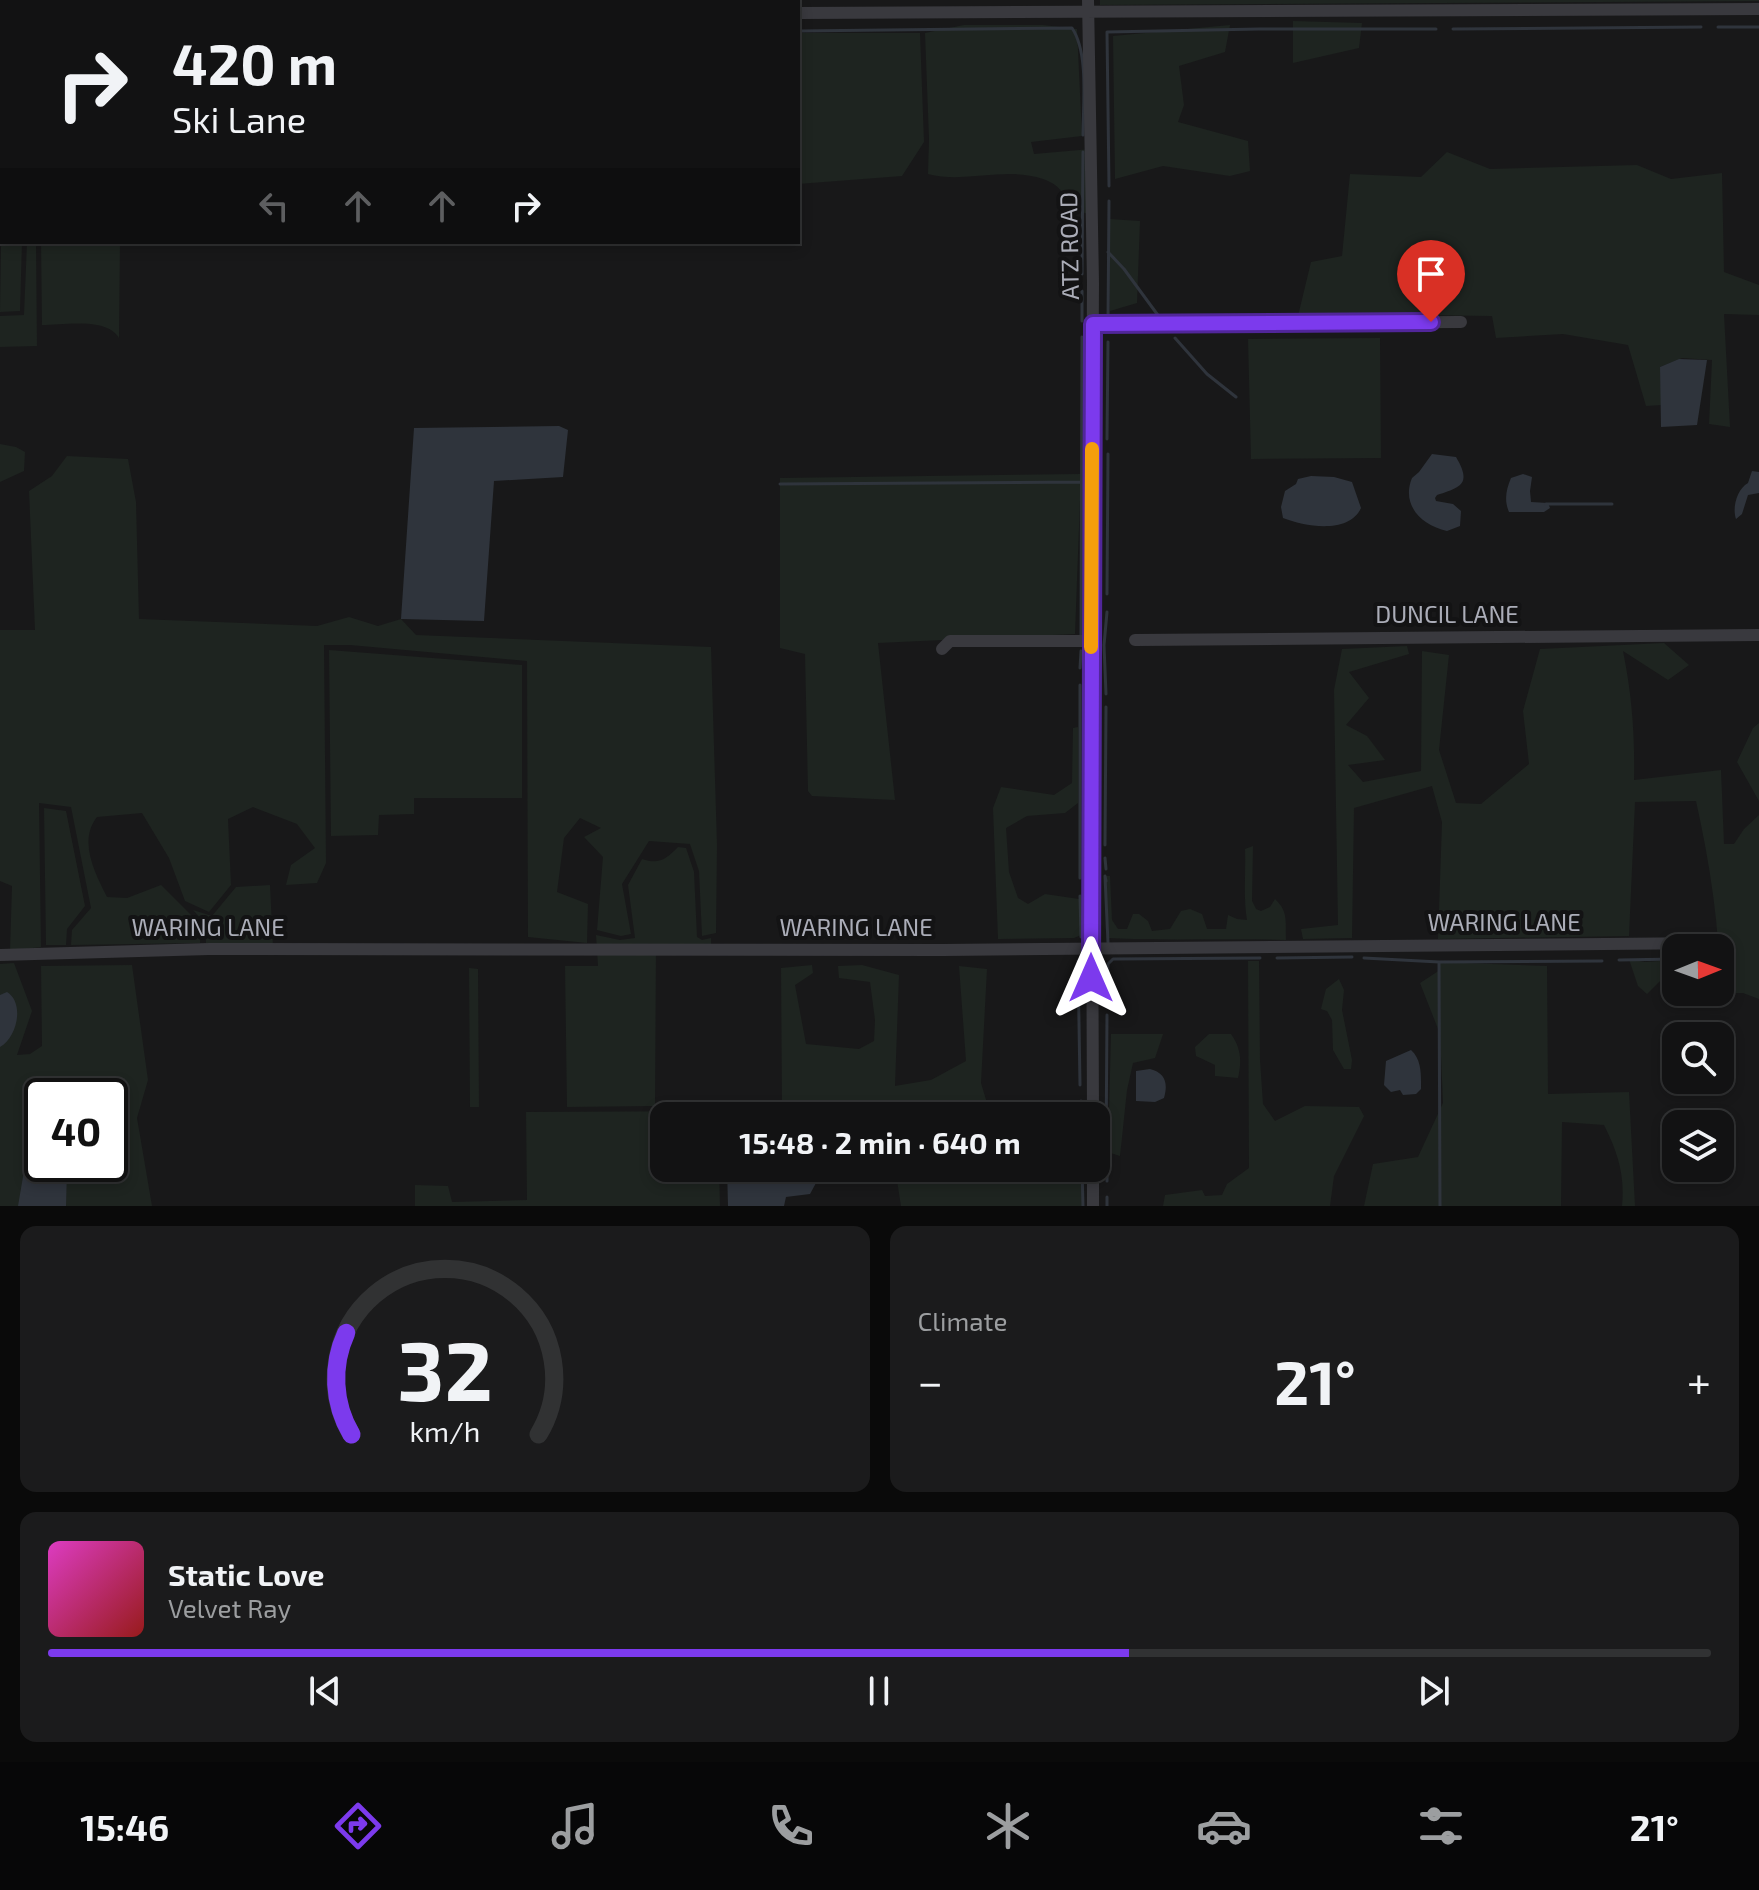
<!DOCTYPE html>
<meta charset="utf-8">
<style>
body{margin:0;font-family:"Exo 2",sans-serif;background:#1b1b1c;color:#f1f3f6;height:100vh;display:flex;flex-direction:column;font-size:30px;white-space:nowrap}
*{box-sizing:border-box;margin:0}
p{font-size:26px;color:#9c9ea0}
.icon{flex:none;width:44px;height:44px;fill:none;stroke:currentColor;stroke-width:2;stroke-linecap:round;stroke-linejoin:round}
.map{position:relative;height:1206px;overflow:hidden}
.panel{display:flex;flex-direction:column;gap:20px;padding:20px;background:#0a0a0a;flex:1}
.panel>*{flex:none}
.banner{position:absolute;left:0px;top:0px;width:800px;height:244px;box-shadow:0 4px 12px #0003,0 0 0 2px #313233;background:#121213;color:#f1f3f6;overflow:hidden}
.needle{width:52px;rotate:89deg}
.controls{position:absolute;left:1662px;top:934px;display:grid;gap:16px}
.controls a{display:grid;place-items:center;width:72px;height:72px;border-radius:16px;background:#121213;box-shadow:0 4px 12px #0003,0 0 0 2px #313233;font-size:40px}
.speed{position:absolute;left:24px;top:1078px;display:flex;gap:16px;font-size:40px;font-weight:700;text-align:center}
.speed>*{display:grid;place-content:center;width:104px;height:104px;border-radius:50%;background:#121213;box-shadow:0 4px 12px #0003,0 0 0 2px #313233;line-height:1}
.speed .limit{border:4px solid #111;border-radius:12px;background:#fff;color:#111}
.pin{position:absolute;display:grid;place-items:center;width:68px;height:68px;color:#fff;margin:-82px -34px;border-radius:50% 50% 50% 0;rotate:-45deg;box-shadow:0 0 8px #0007}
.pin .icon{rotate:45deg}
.me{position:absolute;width:88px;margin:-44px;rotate:0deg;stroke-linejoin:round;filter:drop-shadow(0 0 6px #0008)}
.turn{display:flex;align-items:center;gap:28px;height:168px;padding:0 40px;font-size:36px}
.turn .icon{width:104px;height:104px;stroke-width:2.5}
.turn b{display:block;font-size:56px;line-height:68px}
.lanes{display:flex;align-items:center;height:76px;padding:0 40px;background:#0003;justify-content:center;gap:40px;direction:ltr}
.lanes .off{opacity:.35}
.big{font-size:60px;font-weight:700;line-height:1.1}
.panel .card{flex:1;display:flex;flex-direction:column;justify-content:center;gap:12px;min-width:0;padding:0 28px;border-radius:16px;background:#1b1b1c}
.panel .dial{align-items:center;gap:0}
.dial svg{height:208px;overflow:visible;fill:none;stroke:#313233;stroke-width:7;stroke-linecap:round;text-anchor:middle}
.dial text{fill:#f1f3f6;stroke:none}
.song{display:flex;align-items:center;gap:24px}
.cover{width:96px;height:96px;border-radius:12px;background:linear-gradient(135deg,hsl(310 70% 55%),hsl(0 70% 35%))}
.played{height:8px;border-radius:4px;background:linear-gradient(90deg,#7c3aed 65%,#313233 65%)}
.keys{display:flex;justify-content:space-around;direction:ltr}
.heat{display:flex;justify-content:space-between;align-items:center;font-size:44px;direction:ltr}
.panel .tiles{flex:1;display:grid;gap:20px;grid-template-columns:1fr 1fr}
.card:last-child{grid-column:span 2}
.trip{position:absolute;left:650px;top:1102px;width:460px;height:80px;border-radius:16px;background:#121213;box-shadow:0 4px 12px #0003,0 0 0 2px #313233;font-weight:700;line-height:80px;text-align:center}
.tab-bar{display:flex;height:128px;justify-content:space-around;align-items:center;background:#070708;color:#9c9ea0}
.tab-bar .icon{width:56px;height:56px}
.tab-bar .on{color:#7c3aed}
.tab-bar b{font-size:36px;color:#f1f3f6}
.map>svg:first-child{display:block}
.green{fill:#1e2420;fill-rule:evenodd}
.water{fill:#2f343c}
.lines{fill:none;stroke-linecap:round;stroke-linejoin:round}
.stream{stroke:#2f343c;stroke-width:3}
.minor{stroke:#39393e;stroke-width:12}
.route-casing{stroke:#51269a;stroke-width:20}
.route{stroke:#7c3aed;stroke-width:14}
.slow{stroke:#f59e0b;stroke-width:14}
.labels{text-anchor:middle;stroke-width:8;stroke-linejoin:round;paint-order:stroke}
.street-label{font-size:24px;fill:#abadb8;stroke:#131314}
</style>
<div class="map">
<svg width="1759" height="1206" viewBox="0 0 1759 1206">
<rect width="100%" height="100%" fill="#181819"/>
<path class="green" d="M1100,0H1759V1L1100,5Z
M1293,21L1362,23L1359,48L1293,63Z
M964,25H1043L1077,29L1082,136L1031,142L1034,154L1091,149L1092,216C1086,213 1079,211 1074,207C1061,198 1066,187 1043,179C1006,166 965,184 928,174L929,139L925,33Z
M1230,25L1225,52L1179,66L1184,105L1178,122L1248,141L1250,171L1230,176L1163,166L1115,179L1113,36Z
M798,33H920L924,142L902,176L798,184Z
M1447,152L1490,169L1637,165L1671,179L1722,173L1724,272L1759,285V315L1724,314L1730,427L1709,424L1712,360L1682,358L1660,367L1662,405L1646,406L1628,345L1563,334L1496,338L1492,316L1346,314L1298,316L1311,262L1342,256L1350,174L1421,177Z
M2,183V242H22L20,311L0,312Z
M1109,219L1140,221L1137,303L1110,311Z
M27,242H36L37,346L0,347V316L24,315Z
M41,242H120L119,338C107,317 64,325 42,325Z
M1380,338L1381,458L1251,459L1248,339Z
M0,444L16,447L25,452L24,471L0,482Z
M67,456L128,459L136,502L139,619L317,626L349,617L378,626L401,619L416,635L711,647L717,845L716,933L702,936L699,871L690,844L649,841L622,884L631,934L621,936L597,930L603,857L584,837L601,828L580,818L564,838L557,892L588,904L587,943L528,937L527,661L350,645H324L326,863L317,883L286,885L291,865L315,848L297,824L253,807L228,819L231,885L209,912L185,901L169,858L142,813L97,817C78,841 95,873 107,897L127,898L161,885L201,925L200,943L71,945L72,930L91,908L71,807L39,803L41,947L10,951L12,886L0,881V630H35L29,491L52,476Z
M1081,474L1075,634L878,643L895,800L812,796L808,791L805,654L780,648V478Z
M1664,643L1689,665L1668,680L1623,651C1632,695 1635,736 1634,780L1721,770L1724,844H1734L1744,829L1759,815V999L1743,993H1706L1720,992C1720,928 1710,864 1696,801L1635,802L1629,936L1438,939L1442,822L1432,786L1354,808L1352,938L1303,939L1301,929L1338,925L1334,690L1342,649L1407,646L1409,654L1349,672L1369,698L1346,725L1367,736L1385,760L1348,765L1363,782L1421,771L1422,651L1449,655L1439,750L1456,803L1481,804L1529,764L1523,711L1540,649Z
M329,650L522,665V798H414V814L379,815L378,835L331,836Z
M1759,723V801L1737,762L1753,728Z
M1078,727V803L1065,813L1027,816L1006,828L1009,872L1018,898L1028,904L1045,894L1079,899L1081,935L1074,938L998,939L993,808L1001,787L1054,795L1072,783L1073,728Z
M44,808L66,811L85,906L67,929L66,945H46Z
M1253,846L1252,901L1256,909L1261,911L1270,907L1275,899C1289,912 1285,922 1286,940C1226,938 1168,941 1109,938L1105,876H1110L1112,920L1118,929H1127L1133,914H1139L1148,921L1152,931L1170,929L1181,911L1190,909L1202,914L1207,929H1226L1228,915L1237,919L1247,920C1243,897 1246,872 1245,849Z
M678,847L686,848L694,872L697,937L702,940L711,938V945L656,946L655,1106L567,1107L565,966H598L596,935L620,940L635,938L628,885L642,859C659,865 666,859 678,847Z
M270,885L273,947L206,943V924L193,910L212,916L236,887Z
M1629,959L1645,962L1676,960V965L1647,994L1638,986Z
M1248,961H1259L1260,1060L1263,1104L1275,1121L1305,1106L1359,1107L1364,1116L1334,1176L1330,1206H1163L1165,1195L1202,1190L1205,1196L1222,1195L1227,1184L1249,1168Z
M1439,962L1547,966L1548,1094L1629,1092L1635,1206H1622C1625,1175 1618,1153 1604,1125L1562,1122L1561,1206H1364L1373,1164L1418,1157L1443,1103L1440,1034L1420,983L1440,970Z
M14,963L32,1011L17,1055L30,1054L42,1046L41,966L132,965L148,1080L137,1118L152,1206H0V964ZM42,1096H110V1164H42Z
M812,965L813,973L795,985L806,1044L859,1049L874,1041L875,1020L870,982L839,978L838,966L862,965L899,975L895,1086L931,1080L966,1061L959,966L987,969L981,1083L987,1103L1081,1101V1116H988L987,1112L945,1116H895V1111L782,1109L781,968Z
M469,968L478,969L479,1107H470Z
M1339,979L1344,990L1342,1010L1352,1060L1351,1069H1344L1333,1050L1332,1020L1327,1011L1321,1009L1326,989Z
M1111,1034H1163L1155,1058L1133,1063L1127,1090L1120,1156L1108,1152Z
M1209,1034H1231C1241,1048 1242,1061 1238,1078L1215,1076V1065L1196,1056L1195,1047Z
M726,1111L722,1116H664V1168H719L720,1206H415V1185L448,1186L452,1202L527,1200L526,1112Z
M895,1168H954L956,1178L973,1179L978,1168H1082L1083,1206H901Z"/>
<path class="water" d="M1679,359L1707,360L1697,425L1661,427L1660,367Z
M559,426L568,430L563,477L494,481L484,621L401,619L414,428Z
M1432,454L1456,457C1472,484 1461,487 1437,495L1435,498L1436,501L1453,504L1461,511L1460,526L1447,531C1421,525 1401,505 1412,478L1419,472Z
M1752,471L1759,472V493L1748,495L1742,514L1736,519C1732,508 1737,489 1748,483Z
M1523,474L1532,477L1530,491L1531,502L1548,503L1550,508L1544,512H1509C1504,500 1506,490 1511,478Z
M1311,476L1334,477L1352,482L1361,508C1349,534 1306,527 1283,518L1281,507L1285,491L1296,484L1298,479Z
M7,992C25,1003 17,1038 0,1047V995Z
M1411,1050C1422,1060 1421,1075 1421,1089L1416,1094L1403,1095L1400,1090L1391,1092L1384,1085L1386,1061Z
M1150,1069C1166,1073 1168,1084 1164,1098L1155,1102L1136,1101V1071Z
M39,1167L67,1169L66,1206H18L24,1171Z
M727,1168H817L816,1183L810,1194L786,1197L784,1206H728Z"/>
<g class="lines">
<path class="stream" d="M100,0L106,2
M110,2L113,0
M1718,27H1759
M1453,29L1701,27
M798,31L1072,28C1089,53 1083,105 1083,135
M0,35H2
M1109,186L1107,32L1259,29H1436
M1108,252L1124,269L1160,318
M1082,274L1083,152
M1082,321V291
M1108,321L1109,201
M1175,338L1207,374L1236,397
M1107,439L1108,342
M780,484L1081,482L1083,487
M1546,504H1612
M1107,594L1108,454
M1081,635L1082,337
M1080,668L1081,651
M1106,694L1104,645L1107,612
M1105,845L1106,707
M1105,858L1106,869
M1080,878V685
M1106,881L1105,876L1108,943
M1080,896L1081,937
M1277,958L1352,957
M1364,958L1439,962L1602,961
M1619,960L1676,959
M1078,961L1080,1085
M1439,962L1440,1206
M1107,998L1108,964L1113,959L1260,958
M1081,1101V1116
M1106,1154L1107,1015
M1082,1168L1083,1206
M1107,1171V1181
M1107,1197V1206"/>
<path class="minor" d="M1088,0L1093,283L1091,641L1093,1116
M798,13L1759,9
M0,17H2
M1093,324L1461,322
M1135,640L1759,635
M942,649L950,641H1091
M0,955L209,949L942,950L1713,943
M1093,1206V1168"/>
</g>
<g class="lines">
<defs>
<path id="route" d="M1091,978L1093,324L1431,322"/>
</defs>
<use href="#route" class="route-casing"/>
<use href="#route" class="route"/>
<path class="slow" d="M1091,647L1092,449"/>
</g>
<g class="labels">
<g class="street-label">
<text transform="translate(1070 246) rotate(-91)" y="8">ATZ ROAD</text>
<text x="1447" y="623">DUNCIL LANE</text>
<text x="1504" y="931">WARING LANE</text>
<text x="208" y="936">WARING LANE</text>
<text x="856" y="936">WARING LANE</text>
</g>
</g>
</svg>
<div class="controls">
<a><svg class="needle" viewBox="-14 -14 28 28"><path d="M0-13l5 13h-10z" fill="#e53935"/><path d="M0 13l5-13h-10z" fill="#9c9ea0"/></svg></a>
<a><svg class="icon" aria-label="search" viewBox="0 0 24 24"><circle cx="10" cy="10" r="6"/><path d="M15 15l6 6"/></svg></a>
<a><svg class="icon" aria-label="layers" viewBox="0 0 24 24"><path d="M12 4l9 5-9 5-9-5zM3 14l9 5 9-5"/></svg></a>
</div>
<div class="speed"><div class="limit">40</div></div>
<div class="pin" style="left:1431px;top:322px;background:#d93025"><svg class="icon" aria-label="arrive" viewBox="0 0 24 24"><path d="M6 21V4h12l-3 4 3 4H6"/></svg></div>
<svg class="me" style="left:1091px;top:978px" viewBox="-20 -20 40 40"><path d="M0-17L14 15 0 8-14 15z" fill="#7c3aed" stroke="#fff" stroke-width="4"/></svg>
<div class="trip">15:48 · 2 min · 640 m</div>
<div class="banner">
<div class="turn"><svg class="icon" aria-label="right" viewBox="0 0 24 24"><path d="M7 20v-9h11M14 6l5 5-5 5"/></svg><div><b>420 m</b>Ski Lane</div></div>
<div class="lanes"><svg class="icon off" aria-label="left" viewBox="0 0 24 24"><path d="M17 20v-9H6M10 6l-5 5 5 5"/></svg><svg class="icon off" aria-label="ahead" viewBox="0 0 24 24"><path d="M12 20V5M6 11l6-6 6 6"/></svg><svg class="icon off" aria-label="ahead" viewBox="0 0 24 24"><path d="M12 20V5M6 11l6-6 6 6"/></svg><svg class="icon" aria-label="right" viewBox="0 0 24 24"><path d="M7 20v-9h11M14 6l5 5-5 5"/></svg></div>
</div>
</div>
<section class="panel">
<div class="tiles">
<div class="card dial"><svg viewBox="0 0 100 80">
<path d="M14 69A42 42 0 1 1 86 69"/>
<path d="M14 69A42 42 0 0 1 12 30" stroke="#7c3aed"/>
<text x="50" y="56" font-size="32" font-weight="700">32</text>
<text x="50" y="72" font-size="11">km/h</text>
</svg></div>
<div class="card"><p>Climate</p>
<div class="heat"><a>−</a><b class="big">21°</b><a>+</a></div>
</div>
<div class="card">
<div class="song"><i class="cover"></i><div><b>Static Love</b><p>Velvet Ray</p></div></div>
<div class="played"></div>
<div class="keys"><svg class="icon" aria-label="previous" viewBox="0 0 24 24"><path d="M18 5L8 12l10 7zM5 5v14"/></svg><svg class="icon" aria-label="pause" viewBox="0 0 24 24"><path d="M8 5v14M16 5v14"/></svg><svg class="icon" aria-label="next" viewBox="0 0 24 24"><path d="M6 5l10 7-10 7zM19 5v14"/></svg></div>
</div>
</div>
</section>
<nav class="tab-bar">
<b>15:46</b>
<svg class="icon on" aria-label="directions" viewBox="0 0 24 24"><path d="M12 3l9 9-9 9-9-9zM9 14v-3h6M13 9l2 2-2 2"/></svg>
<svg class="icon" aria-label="music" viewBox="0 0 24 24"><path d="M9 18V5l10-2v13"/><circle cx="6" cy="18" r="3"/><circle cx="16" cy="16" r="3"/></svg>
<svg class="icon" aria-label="phone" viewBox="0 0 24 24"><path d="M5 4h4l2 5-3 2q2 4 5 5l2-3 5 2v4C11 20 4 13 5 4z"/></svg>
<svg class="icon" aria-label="climate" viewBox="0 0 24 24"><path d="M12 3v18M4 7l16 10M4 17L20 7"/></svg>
<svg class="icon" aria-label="car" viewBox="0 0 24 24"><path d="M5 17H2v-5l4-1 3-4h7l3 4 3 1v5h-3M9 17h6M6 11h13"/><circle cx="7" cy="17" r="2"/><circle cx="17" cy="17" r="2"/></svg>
<svg class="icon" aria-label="filters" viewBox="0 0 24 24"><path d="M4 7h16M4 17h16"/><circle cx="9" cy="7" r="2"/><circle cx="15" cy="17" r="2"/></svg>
<b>21°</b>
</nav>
